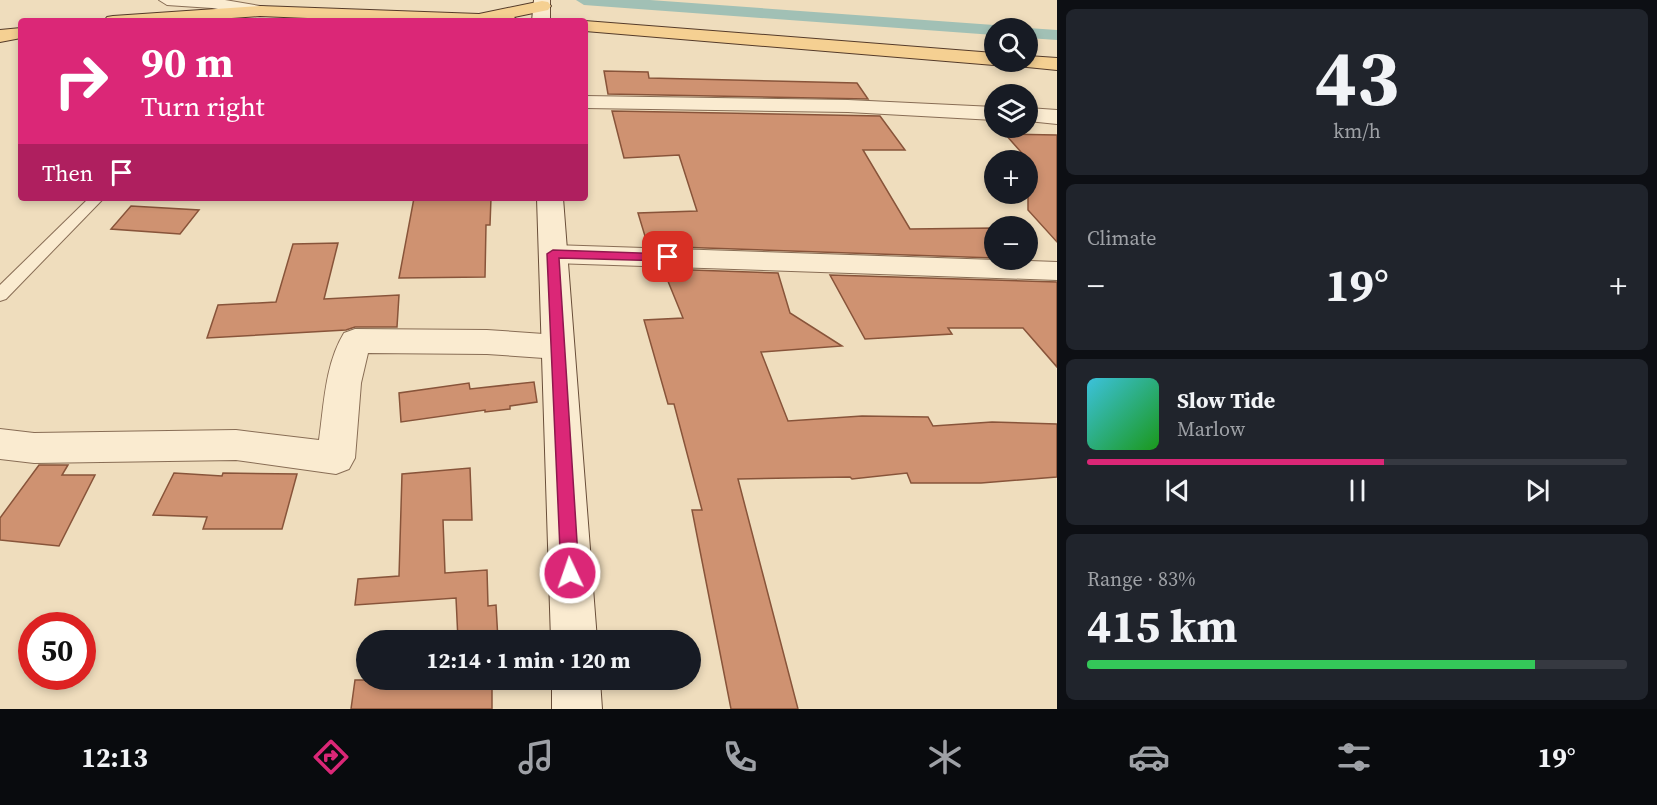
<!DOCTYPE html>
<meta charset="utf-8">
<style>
body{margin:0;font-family:"Source Serif 4",serif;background:#20242c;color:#f1f3f6;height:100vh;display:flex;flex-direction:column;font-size:22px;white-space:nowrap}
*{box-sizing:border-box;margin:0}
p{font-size:20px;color:#9ea1a6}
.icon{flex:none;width:33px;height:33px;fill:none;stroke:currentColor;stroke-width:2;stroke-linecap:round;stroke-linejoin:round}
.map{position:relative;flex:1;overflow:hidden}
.sheet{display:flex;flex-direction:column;gap:9px;padding:9px;background:#0d0f14;width:600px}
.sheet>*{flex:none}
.guide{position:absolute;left:18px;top:18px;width:570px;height:183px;border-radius:6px;box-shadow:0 3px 9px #0003;background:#db2777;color:#fff;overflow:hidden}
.controls{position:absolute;left:984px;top:18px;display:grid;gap:12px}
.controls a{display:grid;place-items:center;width:54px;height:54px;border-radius:50%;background:#171b24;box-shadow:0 3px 9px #0003;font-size:30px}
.speed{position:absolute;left:18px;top:612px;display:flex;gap:12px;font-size:30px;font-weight:700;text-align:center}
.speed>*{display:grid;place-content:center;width:78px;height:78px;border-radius:50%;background:#171b24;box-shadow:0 3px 9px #0003;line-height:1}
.speed .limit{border:9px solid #d22;background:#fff;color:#111}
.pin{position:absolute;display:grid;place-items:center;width:51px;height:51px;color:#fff;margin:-26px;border-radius:12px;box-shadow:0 3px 9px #0006}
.me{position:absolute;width:66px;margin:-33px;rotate:357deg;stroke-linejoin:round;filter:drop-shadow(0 0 4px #0008)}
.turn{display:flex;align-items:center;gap:21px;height:126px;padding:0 24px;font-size:27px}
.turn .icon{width:78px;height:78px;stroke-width:2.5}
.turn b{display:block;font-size:42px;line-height:51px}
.then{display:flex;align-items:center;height:57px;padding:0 24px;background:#0003;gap:12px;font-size:22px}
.big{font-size:45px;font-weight:700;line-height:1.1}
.sheet .widget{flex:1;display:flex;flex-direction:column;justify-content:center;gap:9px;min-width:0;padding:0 21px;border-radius:9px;background:#20242c}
.sheet .dial{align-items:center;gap:0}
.dial b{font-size:78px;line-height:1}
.song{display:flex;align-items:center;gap:18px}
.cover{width:72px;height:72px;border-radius:9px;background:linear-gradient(135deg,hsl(190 70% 55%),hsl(120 70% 35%))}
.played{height:6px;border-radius:3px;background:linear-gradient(90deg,#db2777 55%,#363941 55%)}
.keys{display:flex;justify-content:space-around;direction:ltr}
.heat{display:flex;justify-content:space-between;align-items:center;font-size:33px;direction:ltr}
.charge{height:9px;border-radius:4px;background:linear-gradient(90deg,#34c759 83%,#363941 0)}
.trip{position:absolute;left:356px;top:630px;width:345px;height:60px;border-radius:30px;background:#171b24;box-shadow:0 3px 9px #0003;font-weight:700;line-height:60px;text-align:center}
.tabs{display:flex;height:96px;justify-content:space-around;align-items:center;background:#090b0e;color:#9ea1a6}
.tabs .icon{width:42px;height:42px}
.tabs .active{color:#db2777}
.tabs b{font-size:27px;color:#f1f3f6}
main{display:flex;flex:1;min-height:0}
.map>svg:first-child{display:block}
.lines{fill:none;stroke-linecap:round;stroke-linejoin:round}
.canal{fill:#a1c0b5;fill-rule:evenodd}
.building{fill:#cf9271;stroke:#88543a;stroke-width:1.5}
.service-casing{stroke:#886d55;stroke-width:2}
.minor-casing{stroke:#886d55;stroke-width:2}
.secondary-casing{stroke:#694e39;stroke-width:2}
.primary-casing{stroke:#553b2a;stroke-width:2}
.service{fill:#faebd0;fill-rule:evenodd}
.minor{fill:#faebd0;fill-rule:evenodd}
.secondary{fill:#faebd0;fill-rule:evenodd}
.primary{fill:#f5d092;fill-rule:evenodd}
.route{fill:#db2777;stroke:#8e194d;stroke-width:1.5}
</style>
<main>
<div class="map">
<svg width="1057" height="709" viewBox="0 0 1057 709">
<rect width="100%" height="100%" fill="#efddbd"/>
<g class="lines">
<path class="canal" d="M576,0H650L994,25L1002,28H994V35L584,5Z
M1025,28H1028L1057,30V40L1028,38V28Z"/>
</g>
<path class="building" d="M604,71L648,72L649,78L857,83L868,99L608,94Z
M612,111L880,116L905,150H863L910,229L994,228V258L648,246L638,213L697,211L679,155L624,158Z
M1005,134L1057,135V242L1028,210V160Z
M414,198H491L490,225H486L485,277L399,278Z
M131,206L199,210L180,234L111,229Z
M338,243L324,299L399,295L397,327H355L346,330L207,338L218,305L276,302L293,244Z
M663,269L778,273L790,313L842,346L761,352L788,421L862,416L928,417L933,426L992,422L1057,424V477L981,483H911L907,473L852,479L850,477L738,479L798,709H731L692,510H702L674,404H668L644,320L683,318Z
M830,275L1057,282V367L1023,328H948L952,334L865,339Z
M534,382L537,402L510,406V409L485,412V410L401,422L399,393L469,383L470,389Z
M39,465H68L62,475H95L59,546L0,540V518Z
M470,468L472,520H443L445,573L487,570L488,606L496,605L498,640H458L456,598L355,605L358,579L399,576L402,474Z
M174,473L222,476L223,473L297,474L282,529H203L207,517L153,515Z
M355,680H492V709H351Z"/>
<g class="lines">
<defs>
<path id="service" d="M89,198H104L6,299L0,301V285Z"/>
<path id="minor" d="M159,0H225L266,7L269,11L266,15L260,16L212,8L167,5Z
M585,96L848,100L994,107V120L848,112L585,108Z
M1028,108L1057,110V124L1028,121Z
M553,245L1057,262V280L553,263L543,260L539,254L543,248Z
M355,329L487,330L558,335L570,339L574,347L570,355L558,359L487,354L368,353L361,383L355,458L349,469L336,474L236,460L34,463L0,459V429L34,433L236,430L319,440C324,405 325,364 344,333Z"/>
<path id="secondary" d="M534,0H550V21H532Z
M537,198H563L597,640H551Z
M552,680H600L602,709H552Z"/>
<path id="primary" d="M542,1L548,2L551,6L548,10L514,17L518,21H379L260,16L190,21H104L107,17L113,16L260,6L479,14Z
M583,21H585L994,53V62H1002L994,65L585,31Z
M21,28V38L0,42V30Z
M1028,56L1057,58V70L1017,66L1014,62H1028Z"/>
</defs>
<use href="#service" class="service-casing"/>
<use href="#minor" class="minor-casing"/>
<use href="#secondary" class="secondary-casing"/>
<use href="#primary" class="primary-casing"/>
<use href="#service" class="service"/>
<use href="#minor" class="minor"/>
<use href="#secondary" class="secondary"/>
<use href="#primary" class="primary"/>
</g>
<path class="route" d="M553,250L668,254L674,257L668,261L559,258L579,573L576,579L570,581L564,579L561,573L547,254Z"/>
</svg>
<div class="controls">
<a><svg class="icon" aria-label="search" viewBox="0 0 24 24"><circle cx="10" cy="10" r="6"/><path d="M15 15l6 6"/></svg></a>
<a><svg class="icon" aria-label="layers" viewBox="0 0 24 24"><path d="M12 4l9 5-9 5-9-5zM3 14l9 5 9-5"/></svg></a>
<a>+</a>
<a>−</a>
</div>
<div class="speed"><div class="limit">50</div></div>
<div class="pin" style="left:668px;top:257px;background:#d93025"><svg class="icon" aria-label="arrive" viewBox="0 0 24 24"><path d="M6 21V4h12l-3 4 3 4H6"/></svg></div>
<svg class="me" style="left:570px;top:573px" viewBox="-20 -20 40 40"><circle r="17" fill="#db2777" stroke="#fff" stroke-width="3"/><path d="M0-11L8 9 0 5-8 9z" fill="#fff"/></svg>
<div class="trip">12:14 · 1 min · 120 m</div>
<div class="guide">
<div class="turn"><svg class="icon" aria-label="right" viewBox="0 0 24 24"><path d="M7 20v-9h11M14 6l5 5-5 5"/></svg><div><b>90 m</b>Turn right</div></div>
<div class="then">Then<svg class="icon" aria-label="arrive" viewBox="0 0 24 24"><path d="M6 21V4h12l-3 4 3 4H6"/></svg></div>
</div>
</div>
<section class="sheet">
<div class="widget dial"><b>43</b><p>km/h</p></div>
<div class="widget"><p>Climate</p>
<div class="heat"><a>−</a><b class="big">19°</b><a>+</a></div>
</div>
<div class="widget">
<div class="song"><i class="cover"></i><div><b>Slow Tide</b><p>Marlow</p></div></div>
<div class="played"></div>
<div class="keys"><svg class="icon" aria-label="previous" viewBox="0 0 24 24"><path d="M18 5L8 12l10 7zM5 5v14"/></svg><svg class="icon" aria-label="pause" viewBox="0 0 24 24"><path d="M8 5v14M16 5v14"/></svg><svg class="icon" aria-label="next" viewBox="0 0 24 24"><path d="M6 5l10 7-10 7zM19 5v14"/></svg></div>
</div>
<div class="widget"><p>Range · 83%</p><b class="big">415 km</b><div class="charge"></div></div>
</section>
</main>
<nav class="tabs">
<b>12:13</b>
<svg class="icon active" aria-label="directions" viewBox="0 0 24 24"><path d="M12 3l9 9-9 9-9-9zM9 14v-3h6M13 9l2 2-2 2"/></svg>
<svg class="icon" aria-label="music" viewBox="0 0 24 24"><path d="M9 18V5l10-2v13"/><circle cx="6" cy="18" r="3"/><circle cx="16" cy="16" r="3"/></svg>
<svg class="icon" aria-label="phone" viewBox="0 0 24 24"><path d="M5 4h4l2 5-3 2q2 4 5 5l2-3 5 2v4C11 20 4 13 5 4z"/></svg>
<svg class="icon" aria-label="climate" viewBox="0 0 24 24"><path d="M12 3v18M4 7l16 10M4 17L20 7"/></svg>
<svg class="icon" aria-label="car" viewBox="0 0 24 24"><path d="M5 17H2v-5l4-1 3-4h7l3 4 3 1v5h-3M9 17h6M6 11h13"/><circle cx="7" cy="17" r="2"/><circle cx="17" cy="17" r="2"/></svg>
<svg class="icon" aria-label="filters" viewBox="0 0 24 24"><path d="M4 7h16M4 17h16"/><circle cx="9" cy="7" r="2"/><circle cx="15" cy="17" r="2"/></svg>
<b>19°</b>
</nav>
